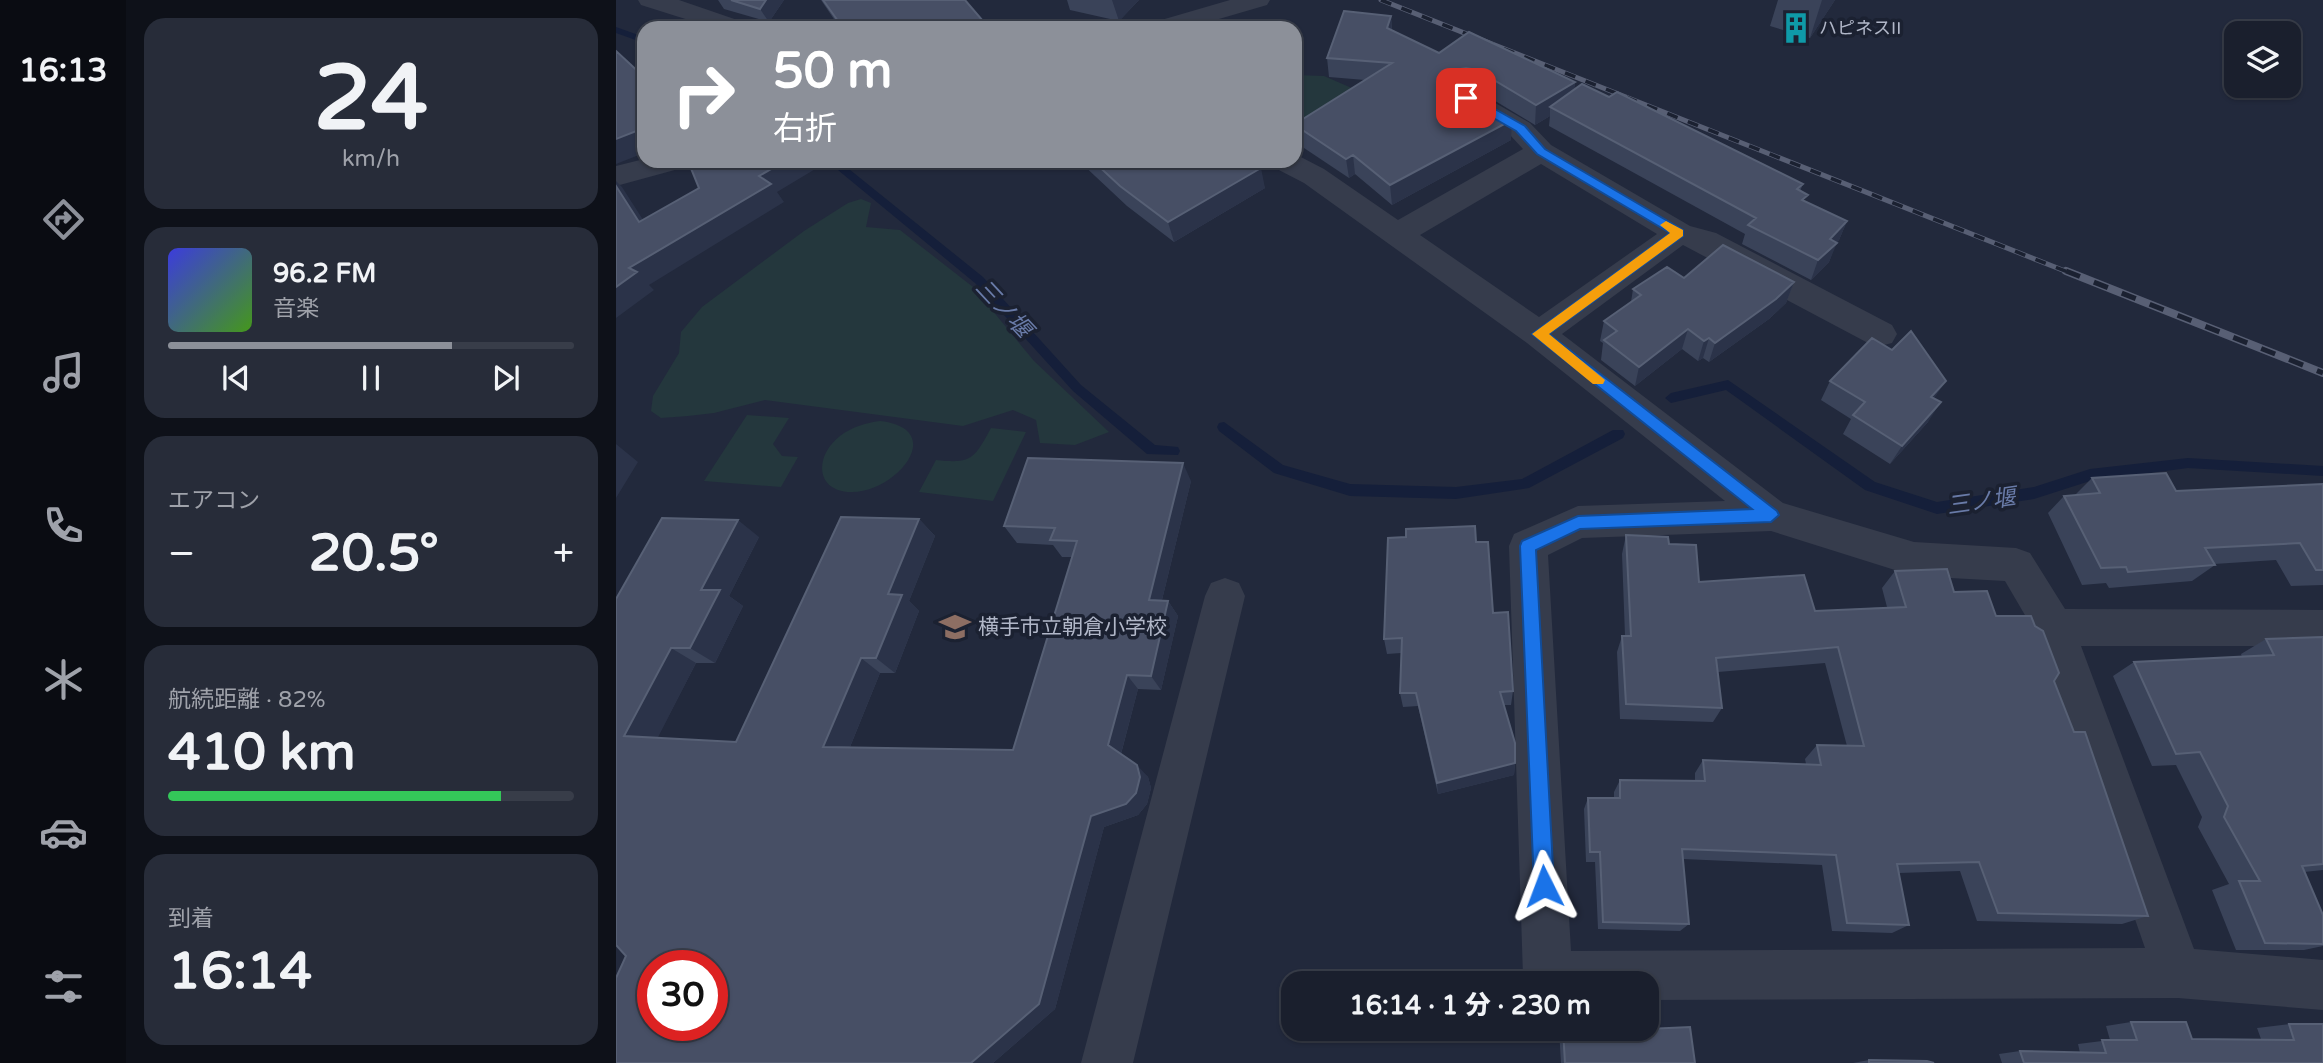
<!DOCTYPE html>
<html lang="ja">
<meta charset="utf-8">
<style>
body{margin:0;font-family:"Varela Round","Noto Sans JP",sans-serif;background:#272c39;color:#f1f3f6;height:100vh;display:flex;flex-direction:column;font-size:26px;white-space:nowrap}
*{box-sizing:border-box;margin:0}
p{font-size:23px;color:#9fa2aa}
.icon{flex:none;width:38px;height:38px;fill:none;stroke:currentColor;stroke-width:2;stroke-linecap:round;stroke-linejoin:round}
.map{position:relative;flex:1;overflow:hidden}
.sheet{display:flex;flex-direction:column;gap:18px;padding:18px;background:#0e1119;width:490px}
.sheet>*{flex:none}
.top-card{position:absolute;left:21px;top:21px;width:665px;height:147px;border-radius:21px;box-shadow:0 2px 5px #0004,0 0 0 2px #383d49;background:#8c9099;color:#fff;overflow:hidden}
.buttons{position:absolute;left:1608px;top:21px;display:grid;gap:14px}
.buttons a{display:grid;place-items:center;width:77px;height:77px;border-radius:14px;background:#1a1f2d;box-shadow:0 2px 5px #0004,0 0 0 2px #383d49;font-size:35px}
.speed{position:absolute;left:21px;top:950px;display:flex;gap:14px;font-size:35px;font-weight:700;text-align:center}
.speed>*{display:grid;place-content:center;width:91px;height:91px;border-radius:50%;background:#1a1f2d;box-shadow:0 2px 5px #0004,0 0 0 2px #383d49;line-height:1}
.speed .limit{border:10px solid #d22;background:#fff;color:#111}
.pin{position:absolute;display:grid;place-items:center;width:60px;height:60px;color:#fff;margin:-30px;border-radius:14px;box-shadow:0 4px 10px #0006}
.me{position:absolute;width:77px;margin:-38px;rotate:357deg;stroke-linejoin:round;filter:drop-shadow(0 0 5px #0008)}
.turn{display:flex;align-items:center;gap:24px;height:147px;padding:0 21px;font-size:32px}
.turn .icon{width:91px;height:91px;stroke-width:2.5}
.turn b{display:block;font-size:49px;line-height:60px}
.big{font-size:52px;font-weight:800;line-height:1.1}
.sheet .card{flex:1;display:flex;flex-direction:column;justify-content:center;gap:10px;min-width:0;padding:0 24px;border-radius:21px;background:#272c39}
.sheet .dial{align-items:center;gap:0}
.dial b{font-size:91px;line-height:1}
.song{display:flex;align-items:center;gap:21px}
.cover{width:84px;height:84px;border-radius:10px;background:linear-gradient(135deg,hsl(240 70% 55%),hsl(100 70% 35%))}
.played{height:7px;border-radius:4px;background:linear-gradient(90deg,#8c9099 70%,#383d49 70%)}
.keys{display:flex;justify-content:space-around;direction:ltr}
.heat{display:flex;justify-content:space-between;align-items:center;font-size:38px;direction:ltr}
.charge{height:10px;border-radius:5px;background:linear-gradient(90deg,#34c759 82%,#383d49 0)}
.trip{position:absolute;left:665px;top:971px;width:378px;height:70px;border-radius:21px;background:#1a1f2d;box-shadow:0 2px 5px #0004,0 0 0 2px #383d49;font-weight:800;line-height:70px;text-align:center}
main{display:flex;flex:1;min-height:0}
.dock{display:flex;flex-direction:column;width:126px;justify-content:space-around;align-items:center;background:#0a0c12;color:#9fa2aa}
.dock .icon{width:49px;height:49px}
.dock .current{color:#8c9099}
.dock b{font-size:32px;color:#f1f3f6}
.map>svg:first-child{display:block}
.green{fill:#24373d}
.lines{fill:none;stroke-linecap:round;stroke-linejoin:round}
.stream{fill:#151f3a;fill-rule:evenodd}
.minor{fill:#363c4c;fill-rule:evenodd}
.rail-far1-casing{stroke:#585f74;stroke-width:5}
.rail-casing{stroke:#585f74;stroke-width:8}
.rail-far1{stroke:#1b2131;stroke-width:3.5;stroke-dasharray:11;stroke-linecap:butt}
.rail{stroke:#1b2131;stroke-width:5;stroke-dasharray:15;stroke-linecap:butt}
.wall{fill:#3a4359}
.shaded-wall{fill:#2b3349}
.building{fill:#474f65;stroke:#576075;stroke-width:2;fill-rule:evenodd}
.route{fill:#1a73e8;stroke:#114b97;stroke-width:2}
.slow{fill:#f59e0b}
.labels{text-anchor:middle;stroke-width:7;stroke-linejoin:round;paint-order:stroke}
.far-poi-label{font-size:18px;fill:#b1b7c8;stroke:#1b2131;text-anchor:start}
.poi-label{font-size:21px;fill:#b1b7c8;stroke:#1b2131;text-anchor:start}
.water-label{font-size:23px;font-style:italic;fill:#697ba8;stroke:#1b2131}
</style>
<main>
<nav class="dock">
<b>16:13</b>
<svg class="icon current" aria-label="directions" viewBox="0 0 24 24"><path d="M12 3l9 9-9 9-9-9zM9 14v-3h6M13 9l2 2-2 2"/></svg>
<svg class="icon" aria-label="music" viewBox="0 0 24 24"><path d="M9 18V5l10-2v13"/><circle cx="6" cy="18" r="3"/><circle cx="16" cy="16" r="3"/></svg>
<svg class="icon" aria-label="phone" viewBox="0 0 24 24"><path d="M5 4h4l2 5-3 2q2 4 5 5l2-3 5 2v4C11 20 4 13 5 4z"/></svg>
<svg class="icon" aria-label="climate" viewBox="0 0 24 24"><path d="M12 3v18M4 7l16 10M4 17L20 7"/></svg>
<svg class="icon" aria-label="car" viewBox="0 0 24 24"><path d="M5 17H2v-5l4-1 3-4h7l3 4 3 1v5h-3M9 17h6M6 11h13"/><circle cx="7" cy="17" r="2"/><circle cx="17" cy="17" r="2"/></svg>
<svg class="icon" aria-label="filters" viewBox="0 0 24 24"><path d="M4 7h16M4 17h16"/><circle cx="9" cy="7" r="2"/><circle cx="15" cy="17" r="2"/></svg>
</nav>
<section class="sheet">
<div class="card dial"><b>24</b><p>km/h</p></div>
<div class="card">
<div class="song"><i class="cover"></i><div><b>96.2 FM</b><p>音楽</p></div></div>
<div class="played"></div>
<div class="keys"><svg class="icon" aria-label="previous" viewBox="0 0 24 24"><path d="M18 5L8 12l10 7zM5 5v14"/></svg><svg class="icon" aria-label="pause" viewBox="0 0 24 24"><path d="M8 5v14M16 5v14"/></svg><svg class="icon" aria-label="next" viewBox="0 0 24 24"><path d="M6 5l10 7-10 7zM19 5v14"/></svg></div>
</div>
<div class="card"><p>エアコン</p>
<div class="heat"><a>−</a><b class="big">20.5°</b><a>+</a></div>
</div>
<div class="card"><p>航続距離 · 82%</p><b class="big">410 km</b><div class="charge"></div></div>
<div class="card"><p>到着</p><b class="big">16:14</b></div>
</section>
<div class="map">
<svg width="1707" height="1063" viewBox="0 0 1707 1063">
<rect width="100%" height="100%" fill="#22293c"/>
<path class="green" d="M679,75L708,76L745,92L679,136Z
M245,199L255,203L250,227L284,230L357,287L418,361L493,432L459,445L424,443L420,420L397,410L347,426L149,400L98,413L72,416L45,418L35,411L37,396L63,353L65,332L86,307L188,231L232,203Z
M131,415L173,418L157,444L166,456L182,457L165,487L88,481Z
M264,421C333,429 280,493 235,492C198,491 199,455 224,436C236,427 249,423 264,421Z
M375,428L410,432L377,501L303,492L320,460C356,464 358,459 375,428Z"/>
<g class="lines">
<path class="stream" d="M0,27L28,37V43L0,33Z
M211,161H223L367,277L465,385L539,445L562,447L564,451L562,455L531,454L457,391L359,283Z
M1112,380L1259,482L1321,502L1418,487L1474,469L1572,458L1707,466V476L1572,468L1474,481L1418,499L1321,514L1249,490L1110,390L1055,403L1049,398L1055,393Z
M608,422L667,465L734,484L840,487L906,479L997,430H1007L1009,434L1007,438L913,488L840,499L734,496L658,473L603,431L601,427L603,423Z"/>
<path class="minor" d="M22,0H63L130,23L134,28H98L25,5Z
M614,0H654L651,5L572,28H531L535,23Z
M852,91L862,93L914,123L935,145L1074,226L1100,233L1276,325L1281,334L1276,343L1264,346L1252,343L1067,245L946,334L1167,503L1298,542L1400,548L1414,553L1449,609L1707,610V646H1465L1578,949L1707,960V1010L1562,998L1031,1000V984H910L907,976L893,546L898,534L962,506L1109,501L911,343L688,183L659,168L654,161H679V154L708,169L782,220L907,149L894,135L842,105L838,99L842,93ZM925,164L1041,234L923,317L804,235ZM1155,531L1298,576L1389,581L1420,634L1529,948L955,951L932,555L966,538Z
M28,159V161H71L66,168L0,186V166Z
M609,578L623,583L629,596L517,1063H465L589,596L595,583Z"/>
<defs>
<path id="rail-far1" d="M765,0L1454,273"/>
<path id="rail" d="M1450,271L1707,373"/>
</defs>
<use href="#rail-far1" class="rail-far1-casing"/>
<use href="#rail" class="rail-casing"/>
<use href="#rail-far1" class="rail-far1"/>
<use href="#rail" class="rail"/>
</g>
<path class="wall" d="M102,0H168L153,22L108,9Z
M205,0H349L373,28H224Z
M451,0H523L503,21L454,10Z
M1162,0H1219L1194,38L1154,26Z
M775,16L776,30L823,53L959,82L958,90L993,97L1187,184L1184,191L1189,202L1231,221L1223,240L1220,243L1213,262L1195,280L1126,244L1129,234L933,126L934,116L919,125L861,90L851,87L842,89L895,140L776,205L739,174L733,178L682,144L679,130V124L749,80L713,77L711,58Z
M463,161H636L649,188L558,242L511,206Z
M1068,278L1178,282L1170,303L1153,319L1093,362L1087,358L1082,361L1066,349L1019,386L985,360L987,343L984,341L988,321L1015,302L1017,289Z
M1214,381L1318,399L1312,422L1274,464L1227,434L1235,419L1205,400Z
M1476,478L1560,491L1707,484V585L1675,586L1660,560L1598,564L1599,565L1576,581L1493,588L1490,583L1466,585L1432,513L1448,496L1459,495Z
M575,481L546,600L552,601L562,616L545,690L522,689L505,754L532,777L535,788L531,804L522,815L488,827L439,1009L377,1063H0L10,956L0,599L143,537L113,596L127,606L99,663H80L41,738L120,742L303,519L319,536L293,601L303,611L279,673H264L234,747L397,750L456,557H446L437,545L401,543L388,526Z
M1010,535L1053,544L1083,582L1199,611L1271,607L1266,588L1279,571L1338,592L1380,616L1438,681L1458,732L1532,916L1506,924L1361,921L1344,871L1283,873L1293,925L1276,933L1216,931L1206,865L1067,859L1073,924L1064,931L982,929L979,862H970L968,809L972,798H998V792L1004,780L1079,781V773L1087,760L1190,764L1189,759L1201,745L1231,746L1209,663L1102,672L1106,708L1097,722L1004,719L1001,652L1006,636H1009L1006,554Z
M860,542L897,691L895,705H888L899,763L898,775L822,794L802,706L787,707L784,693L785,653L771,654L768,639Z
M1707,637V870L1688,872L1707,915V946L1688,950H1620L1596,890L1613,884L1582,827L1586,817L1560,765L1536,766L1497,676L1518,662L1626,657L1625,654L1650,639Z
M1515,1022L1576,1039H1645L1641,1028L1673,1024L1707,1063H1386L1383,1054L1404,1051L1464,1053L1462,1044L1494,1040L1490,1026Z
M943,1029H1031L1079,1063H945Z
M1253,1060L1318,1063H1237Z"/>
<path class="shaded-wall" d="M150,0H168L153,22L144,9Z
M496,0H523L503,21Z
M1206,0H1219L1194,38Z
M775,16L776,35L771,28Z
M850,68L851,87L839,89L833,77L839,70Z
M959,82L957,101L934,107V116L919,125L920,105Z
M896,120L895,140L776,205L774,185Z
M28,128V153L0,164V139Z
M737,155L739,174L733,178L730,159Z
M169,161H196L201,168L161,192L168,202L33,285L38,290L0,318V287L13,268L143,176Z
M645,168L649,188L558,242L552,222Z
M0,181L6,187L40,240L23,222L0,186Z
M1231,221L1223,240L1213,251L1221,243L1213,262L1195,280L1202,260L1214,239Z
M1178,282L1170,303L1153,319L1093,362L1099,343Z
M1072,329L1066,349L1019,386L1023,367Z
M1093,338L1087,358L1082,361L1088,341Z
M1330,381L1317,400L1315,397Z
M1325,402L1312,422L1274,464L1286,446Z
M0,444L22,462L0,498Z
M567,463L575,481L542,616L533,600Z
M303,519L319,536L293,601L303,611L279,673L260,658L272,594Z
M122,520L143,537L113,596L127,606L99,663L74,648L85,590Z
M552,601L562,616L545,690L535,676Z
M55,648L80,663L36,749L8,736Z
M245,658L264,673L229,759L207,747Z
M511,675L522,689L504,757L492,745Z
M899,763L898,775L822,794L821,783Z
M521,765L532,777L535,788L531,804L522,815L488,827L439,1009L377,1063H355L475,816Z"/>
<path class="building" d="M115,0H150L144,9Z
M207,0H349L373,28H227Z
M728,11L775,16L771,28L823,53L853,32L959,82L920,105L861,70L850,68L839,70L833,77L838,87L896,120L774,185L737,155L730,159L679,125V124L776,63L711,58Z
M0,51L28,77V128L0,139Z
M966,84L993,97L1001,92L1187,184L1181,189L1192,195L1186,200L1231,221L1214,239L1221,243L1202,260L1132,225L1140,218L934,107Z
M72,161H169L143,176L155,184L13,268L21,272L0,287V186L23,222L83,188Z
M477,161H636L645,168L552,222L504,186Z
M1107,245L1178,282L1160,299L1099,343L1093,338L1088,341L1072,329L1023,367L988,340L1001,331L988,321L1025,295L1017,289L1051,267L1068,278Z
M1295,331L1330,381L1315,397L1325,402L1286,446L1237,415L1249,402L1214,381L1256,338L1276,350Z
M412,458L567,463L533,600L552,601L535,676L511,675L492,745L521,765L524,777L520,793L510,804L475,816L423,1004L355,1063H0V978L10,956L0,945V599L46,518L122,520L85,590H104L74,648H55L8,736L120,742L225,517L303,519L272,594L286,595L260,658H245L207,747L397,750L461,541L434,540L439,528L388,526ZM37,966H96V1026H37Z
M1550,473L1560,491L1707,484V570H1700L1684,543L1589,548L1599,565L1512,572L1510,567L1485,568L1448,496L1484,493L1476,478Z
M859,526L860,542H872L877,613L892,612L897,691L884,692L899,743V763L821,783L800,693H784L786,638L768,639L772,538L790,537V529Z
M1010,535L1052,537L1053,544L1080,545L1083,582L1188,575L1199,611L1290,607L1279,571L1331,569L1338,592L1371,591L1380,616H1415L1419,626L1427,631L1443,673L1438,681L1458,732H1469L1532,916L1382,913L1363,862L1281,864L1293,925L1231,923L1220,855L1066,849L1073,924L987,922L984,852H974L972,798H1004V780L1089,781L1087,760L1205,765L1201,745L1248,746L1222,647L1100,658L1106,708L1010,704L1006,636H1015Z
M1707,637V864L1686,866L1707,915V944L1649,943L1623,881H1644L1608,817L1612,806L1584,752L1560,754L1518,662L1658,655L1650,639Z
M1515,1022H1570L1576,1039L1678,1040L1673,1024H1707V1063H1408L1404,1051L1490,1053L1486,1040H1521Z
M1074,1027L1079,1063H949L947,1029H1031Z
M1253,1060L1311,1061L1318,1063H1253Z"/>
<path class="route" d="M846,95H854L909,126L929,149L1067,230V236L933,334L1161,511L1163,515L1155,522L964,529L920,550L938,886L935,892L928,895L921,892L918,886L904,546L906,541L962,516L1136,509L916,334L1054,233L921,154L900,131L846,100Z"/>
<path class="slow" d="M1050,221L1067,230V236L933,334L989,380L987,384H977L916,334L1054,233L1044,225Z"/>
<defs>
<symbol id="building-bare" viewBox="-9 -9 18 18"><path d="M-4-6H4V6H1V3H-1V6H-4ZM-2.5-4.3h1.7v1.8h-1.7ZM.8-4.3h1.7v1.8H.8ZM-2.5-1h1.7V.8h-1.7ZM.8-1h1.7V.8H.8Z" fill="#0f9aa8" stroke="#1b2131" stroke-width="2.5" paint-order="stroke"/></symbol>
<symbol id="school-bare" viewBox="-9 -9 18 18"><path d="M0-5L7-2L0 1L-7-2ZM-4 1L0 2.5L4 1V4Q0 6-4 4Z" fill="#8d6e63" stroke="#1b2131" stroke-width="2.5" paint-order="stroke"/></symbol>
</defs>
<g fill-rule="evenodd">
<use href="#building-bare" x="1158" y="6" width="44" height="44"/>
<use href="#school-bare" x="317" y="605" width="44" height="44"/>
</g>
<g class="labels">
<g class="far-poi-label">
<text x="1203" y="34">ハピネスII</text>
</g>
<g class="poi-label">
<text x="362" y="634">横手市立朝倉小学校</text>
</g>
<g class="water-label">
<text transform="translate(388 308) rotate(47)" y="8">三ノ堰</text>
<text transform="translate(1365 501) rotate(-8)" y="8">三ノ堰</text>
</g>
</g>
</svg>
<div class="buttons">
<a><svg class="icon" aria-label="layers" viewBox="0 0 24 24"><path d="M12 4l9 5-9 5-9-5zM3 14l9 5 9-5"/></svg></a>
</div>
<div class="speed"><div class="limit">30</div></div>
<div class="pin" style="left:850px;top:98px;background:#d93025"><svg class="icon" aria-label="arrive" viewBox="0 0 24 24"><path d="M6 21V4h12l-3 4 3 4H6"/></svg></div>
<svg class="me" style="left:928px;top:886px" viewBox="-20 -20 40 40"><path d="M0-17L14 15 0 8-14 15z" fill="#1a73e8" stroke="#fff" stroke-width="4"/></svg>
<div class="trip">16:14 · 1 分 · 230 m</div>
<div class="top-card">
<div class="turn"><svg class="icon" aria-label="right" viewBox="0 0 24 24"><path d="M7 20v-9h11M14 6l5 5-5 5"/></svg><div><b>50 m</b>右折</div></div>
</div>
</div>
</main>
